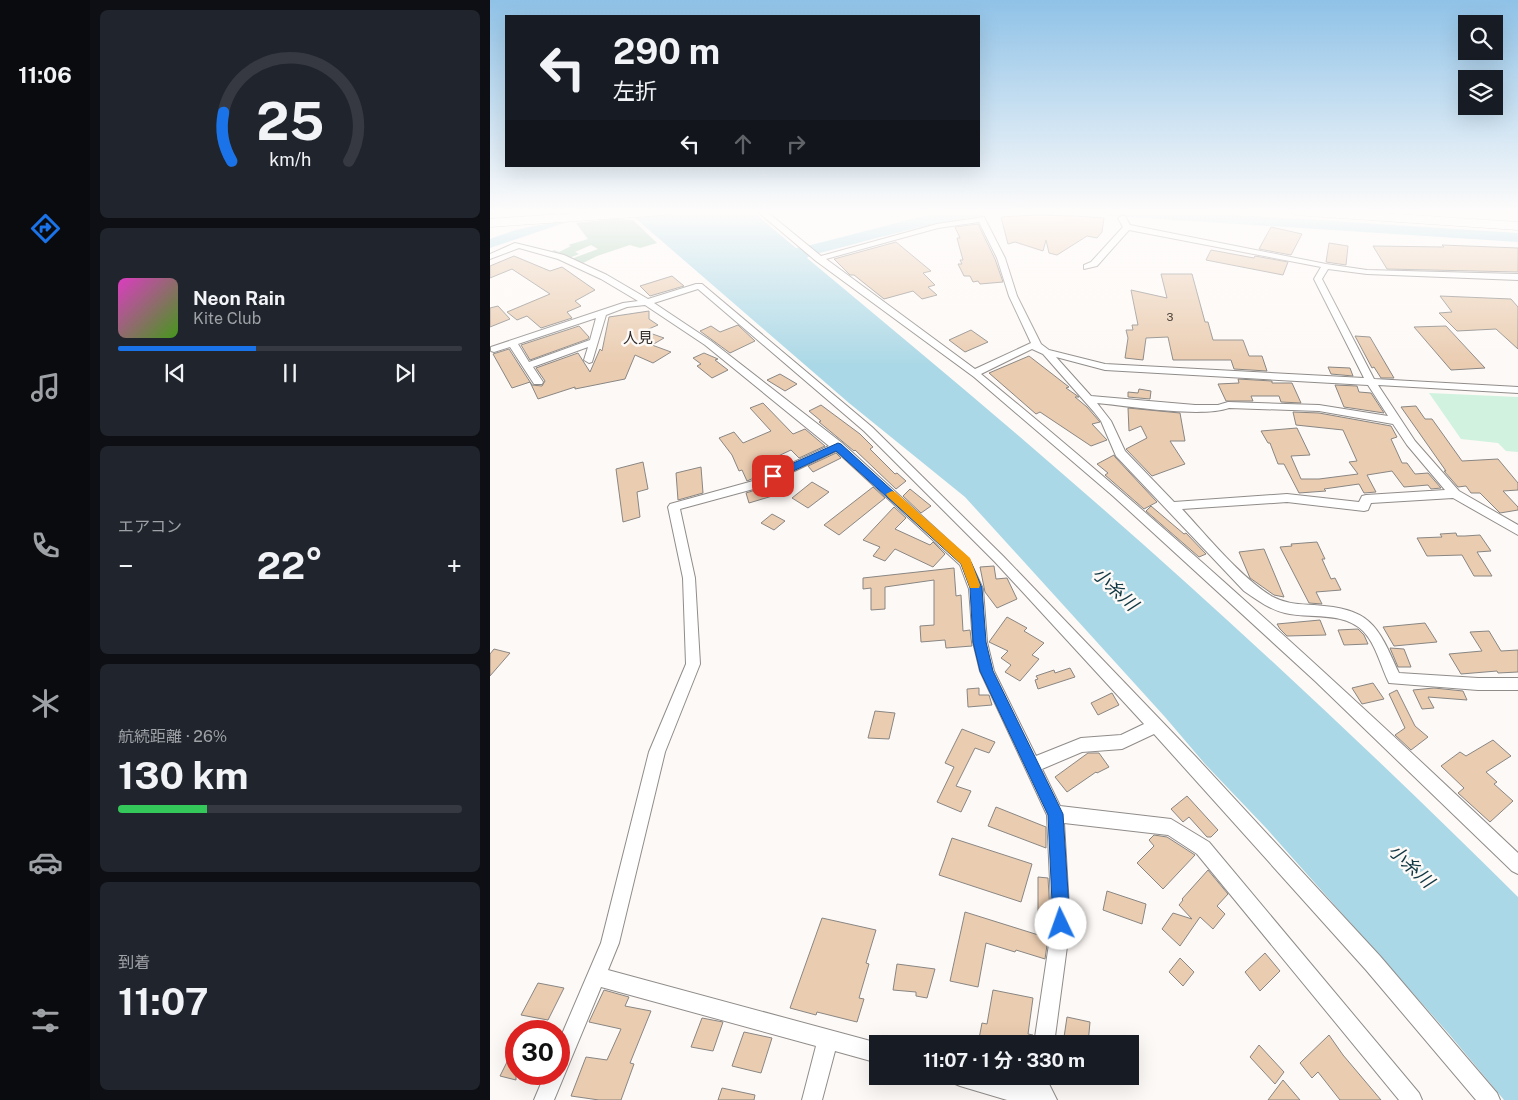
<!DOCTYPE html>
<html lang="ja">
<meta charset="utf-8">
<style>
body{margin:0;font-family:"Public Sans","Noto Sans JP",sans-serif;background:#20242c;color:#f1f3f6;height:100vh;display:flex;flex-direction:column;font-size:19px;white-space:nowrap}
*{box-sizing:border-box;margin:0}
p{font-size:16px;color:#9ea1a6}
.icon{flex:none;width:28px;height:28px;fill:none;stroke:currentColor;stroke-width:2;stroke-linecap:round;stroke-linejoin:round}
.map{position:relative;flex:1;overflow:hidden}
.side{display:flex;flex-direction:column;gap:10px;padding:10px;background:#0d0f14;width:400px}
.side>*{flex:none}
.guide{position:absolute;left:15px;top:15px;width:475px;height:152px;border-radius:0px;box-shadow:0 5px 20px #0002;background:#171b24;color:#f1f3f6;overflow:hidden}
.fabs{position:absolute;left:968px;top:15px;display:grid;gap:10px}
.fabs a{display:grid;place-items:center;width:45px;height:45px;border-radius:0px;background:#171b24;box-shadow:0 5px 20px #0002;font-size:25px}
.speed{position:absolute;left:15px;top:1020px;display:flex;gap:10px;font-size:25px;font-weight:700;text-align:center}
.speed>*{display:grid;place-content:center;width:65px;height:65px;border-radius:50%;background:#171b24;box-shadow:0 5px 20px #0002;line-height:1}
.speed .limit{border:8px solid #d22;background:#fff;color:#111}
.pin{position:absolute;display:grid;place-items:center;width:42px;height:42px;color:#fff;margin:-21px;border-radius:10px;box-shadow:0 2px 8px #0006}
.me{position:absolute;width:55px;margin:-28px;rotate:357deg;stroke-linejoin:round;filter:drop-shadow(0 0 4px #0008)}
.turn{display:flex;align-items:center;gap:18px;height:105px;padding:0 25px;font-size:22px}
.turn .icon{width:65px;height:65px;stroke-width:2.5}
.turn b{display:block;font-size:35px;line-height:42px}
.lanes{display:flex;align-items:center;height:48px;padding:0 25px;background:#0003;justify-content:center;gap:25px;direction:ltr}
.lanes .off{opacity:.35}
.big{font-size:38px;font-weight:700;line-height:1.1}
.side .card{flex:1;display:flex;flex-direction:column;justify-content:center;gap:8px;min-width:0;padding:0 18px;border-radius:8px;background:#20242c}
.side .dial{align-items:center;gap:0}
.dial svg{height:130px;overflow:visible;fill:none;stroke:#363941;stroke-width:7;stroke-linecap:round;text-anchor:middle}
.dial text{fill:#f1f3f6;stroke:none}
.song{display:flex;align-items:center;gap:15px}
.cover{width:60px;height:60px;border-radius:8px;background:linear-gradient(135deg,hsl(310 70% 55%),hsl(100 70% 35%))}
.played{height:5px;border-radius:2px;background:linear-gradient(90deg,#1a73e8 40%,#363941 40%)}
.keys{display:flex;justify-content:space-around;direction:ltr}
.heat{display:flex;justify-content:space-between;align-items:center;font-size:28px;direction:ltr}
.charge{height:8px;border-radius:4px;background:linear-gradient(90deg,#34c759 26%,#363941 0)}
.trip{position:absolute;left:379px;top:1035px;width:270px;height:50px;border-radius:0px;background:#171b24;box-shadow:0 5px 20px #0002;font-weight:700;line-height:50px;text-align:center}
main{display:flex;flex:1;min-height:0}
.tab-bar{display:flex;flex-direction:column;width:90px;justify-content:space-around;align-items:center;background:#090b0e;color:#9ea1a6}
.tab-bar .icon{width:35px;height:35px}
.tab-bar .selected{color:#1a73e8}
.tab-bar b{font-size:22px;color:#f1f3f6}
.map>svg:first-child{display:block}
.green{fill:#d1f2df}
.forest{fill:#a8ceb8}
.water{fill:#abd8e6}
.building{fill:#eaccb0;stroke:#898683}
.lines{fill:none;stroke-linecap:round;stroke-linejoin:round}
.street-casing{stroke:#908c8a;stroke-width:2}
.primary-casing{stroke:#908c8a;stroke-width:1}
.street{fill:#fff;fill-rule:evenodd}
.primary{fill:#fff;fill-rule:evenodd}
.route{fill:#1a73e8;stroke:#114b97}
.slow{fill:#f59e0b}
.labels{text-anchor:middle;stroke-width:5;stroke-linejoin:round;paint-order:stroke}
.far-number-label{font-size:11px;fill:#4f463e}
.far-neighbourhood-label{font-size:15px;fill:#2d2a28;stroke:#fdf9f6}
.water-label{font-size:18px;font-style:italic;fill:#103844;stroke:#fdf9f6}
</style>
<main>
<nav class="tab-bar">
<b>11:06</b>
<svg class="icon selected" aria-label="directions" viewBox="0 0 24 24"><path d="M12 3l9 9-9 9-9-9zM9 14v-3h6M13 9l2 2-2 2"/></svg>
<svg class="icon" aria-label="music" viewBox="0 0 24 24"><path d="M9 18V5l10-2v13"/><circle cx="6" cy="18" r="3"/><circle cx="16" cy="16" r="3"/></svg>
<svg class="icon" aria-label="phone" viewBox="0 0 24 24"><path d="M5 4h4l2 5-3 2q2 4 5 5l2-3 5 2v4C11 20 4 13 5 4z"/></svg>
<svg class="icon" aria-label="climate" viewBox="0 0 24 24"><path d="M12 3v18M4 7l16 10M4 17L20 7"/></svg>
<svg class="icon" aria-label="car" viewBox="0 0 24 24"><path d="M5 17H2v-5l4-1 3-4h7l3 4 3 1v5h-3M9 17h6M6 11h13"/><circle cx="7" cy="17" r="2"/><circle cx="17" cy="17" r="2"/></svg>
<svg class="icon" aria-label="filters" viewBox="0 0 24 24"><path d="M4 7h16M4 17h16"/><circle cx="9" cy="7" r="2"/><circle cx="15" cy="17" r="2"/></svg>
</nav>
<section class="side">
<div class="card dial"><svg viewBox="0 0 100 80">
<path d="M14 69A42 42 0 1 1 86 69"/>
<path d="M14 69A42 42 0 0 1 9 39" stroke="#1a73e8"/>
<text x="50" y="56" font-size="32" font-weight="700">25</text>
<text x="50" y="72" font-size="11">km/h</text>
</svg></div>
<div class="card">
<div class="song"><i class="cover"></i><div><b>Neon Rain</b><p>Kite Club</p></div></div>
<div class="played"></div>
<div class="keys"><svg class="icon" aria-label="previous" viewBox="0 0 24 24"><path d="M18 5L8 12l10 7zM5 5v14"/></svg><svg class="icon" aria-label="pause" viewBox="0 0 24 24"><path d="M8 5v14M16 5v14"/></svg><svg class="icon" aria-label="next" viewBox="0 0 24 24"><path d="M6 5l10 7-10 7zM19 5v14"/></svg></div>
</div>
<div class="card"><p>エアコン</p>
<div class="heat"><a>−</a><b class="big">22°</b><a>+</a></div>
</div>
<div class="card"><p>航続距離 · 26%</p><b class="big">130 km</b><div class="charge"></div></div>
<div class="card"><p>到着</p><b class="big">11:07</b></div>
</section>
<div class="map">
<svg width="1028" height="1100" viewBox="0 0 1028 1100">
<rect width="100%" height="100%" fill="#fdf9f6"/>
<path class="green" d="M939,393L1028,397V452L1016,451L1008,443L971,439Z"/>
<path class="forest" d="M130,218L128,219L143,220L167,243L150,248L140,245L107,256L91,264L81,259L108,249L101,245L85,252L89,254L79,258L62,251L64,250L69,252L81,246L78,245L98,239L86,223Z"/>
<path class="water" d="M227,211H262L306,248L311,247L321,255L317,258C396,324 475,389 552,456C716,597 875,745 1028,897V1100H1014L959,1034L777,829L715,764L675,717L475,497L359,403L144,217Z
M460,211H533C462,216 395,236 326,254L317,246L438,215Z
M546,211H686L1028,233V242Z
M77,222L0,248V239C25,229 51,223 77,222Z"/>
<path class="building" d="M545,215L585,216L614,218L612,232L607,238L597,236L567,255L559,253L556,240L553,251L525,242L518,244L511,217Z
M488,224L505,259L513,282L490,284L488,281L483,282L480,276H474L468,264H472L470,260H473L467,238H470L465,227Z
M781,227L812,234L801,255L769,249Z
M406,242L441,271L433,273L445,285L438,287L447,295L432,299L423,291L394,299L364,275H360L344,259Z
M839,243L858,246L856,265L836,262Z
M952,245L1028,248V272L897,269L883,246L954,247Z
M721,250L764,258L765,256L798,262L793,275L716,260Z
M24,256L60,271L72,267L105,290L85,301L91,306L77,312L82,318L51,328L37,316L27,320L17,312L60,294L22,269L0,278V266Z
M671,274H702L715,322H718L723,340H753L759,356H772L777,371L744,369L741,360H683L678,337L656,338L653,360L635,358L638,338L636,330H643L642,325H648L641,290L677,298Z
M182,276L194,286L160,296L150,286Z
M950,296L1021,299L1028,307V349L1006,329L967,331L949,313L962,312Z
M8,306L20,319L0,327V308Z
M159,311V319L168,325L154,331L174,338L162,345L181,352L163,363L145,355L135,379L85,389V387L48,399L40,382L22,388L3,354L19,349L42,385L52,386L55,381L46,368L88,353L100,372L110,349L112,351L119,317Z
M248,325L265,341L240,353L210,331L221,326L230,332Z
M89,326L99,337L98,339L40,360L31,345Z
M956,326L995,368L961,370L924,327Z
M481,330L498,342L475,352L459,340Z
M865,336L880,337L904,378H891L884,367L882,368Z
M214,353L228,359L225,360L238,370L222,378L207,366L211,364L203,358Z
M539,356L579,387L576,388L589,397H585L597,407L610,422L602,424L617,440L601,446L550,412L546,414L499,373Z
M838,367L860,368L863,376L841,374Z
M290,374L307,384L295,391L277,380Z
M748,379L782,381V383H802L811,403L791,402L789,396H761L763,401H736L728,384L749,383Z
M845,385L867,386L869,392L881,393L894,413L854,407Z
M649,389L661,391L660,399L638,397V392L648,393Z
M273,403L303,434L315,429L335,446L309,458L301,450L269,465L273,474L257,481L252,470L249,471L242,455L229,438L244,432L253,443L281,431L260,408Z
M331,405L370,434L383,447L380,449L405,474L407,473L416,481L406,489L365,450L364,451L329,422L331,421L319,411Z
M926,406L935,419H942L972,461L1008,459L1028,483V490L1013,491L1028,507V510L1010,513L990,493H981L976,486L968,487L954,471H956L911,407Z
M638,408L690,413L695,441H680L695,464L662,476L636,449L657,438L651,426L639,431Z
M803,412L829,413L901,426L907,437L901,439L912,463H917L925,474L938,473L951,488L941,489L938,485L914,487L902,471L877,475L886,492L874,493L869,484L834,489L836,491L809,493L794,464H788L780,443H778L771,431L807,428L820,455L801,456L811,479H829L868,474L859,462L867,461L853,430L806,425Z
M346,453L351,458L323,472L318,466Z
M624,455L625,457L667,502L654,509L615,475L618,473L607,464Z
M153,462L158,489L147,492L150,517L133,522L126,469Z
M211,467L213,493L188,500L186,473Z
M322,482L339,492L318,508L302,498Z
M278,486L289,494L259,503L256,493Z
M383,487L395,498L349,535L334,525Z
M420,489L441,506L431,513L413,496Z
M661,506L694,534L696,533L716,554L709,557L656,511Z
M404,507L416,518L405,529L440,545L443,542L455,554L443,567L405,549L395,561L383,556L390,547L373,540Z
M282,514L295,521L284,530L271,523Z
M966,533L967,536H975L990,535L1001,551L987,552L1002,576H984L972,555L937,556L927,538L952,537L950,534Z
M827,542L835,559H832L841,579L845,578L851,590L826,592L832,604L819,603L790,547L802,546L801,544Z
M774,549L794,597L784,595L760,578L749,552Z
M504,566L506,579L517,578L527,599L507,608L495,592L490,567Z
M464,568L466,596L471,595L473,631L480,630L482,646L456,648L455,640L431,642L430,626L444,625V580L395,587V609L381,610V588L373,589V578Z
M517,617L537,628L534,631L554,643L542,655L549,659L530,681L515,672L521,665L511,658L518,651L499,642Z
M830,620L836,635L797,636L790,629L787,624Z
M935,623L947,642L904,646L893,627Z
M868,629L874,635L878,644L854,645L848,630Z
M999,631L1011,651L1028,650V672L1008,673L1007,671L971,674L959,654L992,651L980,632Z
M900,648L914,649L921,667H908Z
M4,649L20,653L0,676V654Z
M580,668L585,677L548,689L545,680L548,679L546,676L564,670L565,673Z
M883,683L894,699L872,704L862,688Z
M489,688V695H499L502,705L478,707L477,689Z
M944,688L973,691L977,700L938,697L944,708L932,709L923,690Z
M907,690L925,726L938,737L921,750L905,735L915,728L899,694Z
M622,693L629,705L608,715L601,703Z
M385,711L405,713L399,739L378,738Z
M472,729L505,742L499,753L485,748L466,786L481,791L471,812L447,802L464,767L455,763Z
M1003,740L1021,756L996,772L1007,782L1004,784L1023,801L1000,822L968,793L974,788L951,766L970,752L976,756Z
M598,753H609L619,767L607,773L606,772L577,792L565,777Z
M697,796L728,830L721,837H717L699,817L693,822L681,809Z
M506,807L556,827V848L498,826Z
M664,835L677,837L705,855L673,889L647,863L664,846L659,840Z
M462,838L542,864L531,902L449,875Z
M718,870L738,894L727,906L735,914L723,929L710,917L690,946L672,929L683,913L702,919L689,905L693,900L692,899Z
M548,877L558,878L560,913H548Z
M617,891L656,904L652,924L613,910Z
M475,912L558,938L555,959L526,950L525,952L496,943L488,987L460,981Z
M332,918L386,930L376,963L379,964L369,998L374,999L367,1022L327,1012L326,1015L300,1008Z
M775,953L790,971L770,991L755,972Z
M690,958L704,972L693,986L679,972Z
M407,964L445,969L437,998L426,996V992L403,990Z
M48,983L74,988L58,1020L31,1015Z
M114,990L139,997L135,1006L161,1011L140,1063L144,1064L131,1100H109L81,1096L96,1057L117,1060L131,1029L99,1022Z
M503,990L543,998L538,1034L543,1035L542,1044H488L492,1023L497,1024Z
M577,1017L600,1022L598,1044H573Z
M212,1018L233,1022L223,1051L201,1047Z
M254,1032L282,1038L271,1073L242,1066Z
M839,1035L853,1055L891,1100H850L828,1072L822,1078L810,1063Z
M26,1044V1080L10,1076Z
M769,1045L794,1072L785,1084L760,1057Z
M793,1080L810,1100H778Z
M232,1088L265,1095L264,1100H228Z"/>
<g class="lines">
<defs>
<path id="street" d="M267,211H276L331,256L447,224L494,217L515,258L527,296L551,344L559,350L615,364L874,378L824,279L831,267L639,230L607,266L594,269V265L601,262L633,227L628,218L632,216H635L640,225L836,264L877,270L1028,274V280L877,274L838,269L832,279L884,379L1028,387V393L888,385L925,441L969,491L1028,525V535L963,498L881,503L878,510L874,511L797,502L692,509C717,536 752,579 783,597C796,604 809,604 824,605C881,609 887,624 909,673L988,678H1028V690H988L899,683C891,667 886,644 873,631C853,611 820,619 795,613C779,609 767,600 754,591L626,456L611,421L604,412L553,354L542,349L491,374C677,526 854,688 1028,853V874L1022,871L825,681L623,496L484,377L326,261ZM489,222L507,258L519,296L541,343L485,369L336,259L448,228ZM566,357L615,370L878,385L898,416L829,405L738,402L728,405H705L601,396ZM607,403C639,406 711,418 739,408L829,411L903,424L917,445L955,490L876,495L872,496L869,502L797,494L684,502L635,451L621,421Z
M25,243L74,255L117,275L158,299L206,284H212L382,427L513,556L706,757L890,956L1007,1093L1010,1100H986L876,970L664,734L632,749L592,752L552,769L570,806L681,819L719,842L929,1093L932,1100H909L707,854L678,835L574,823L580,924L564,1044H544L562,924L557,815L490,671L483,642L479,589L470,565L346,451L271,487L190,509L205,578L210,664L175,752L129,943L118,970L388,1043L390,1044H388V1063L345,1051L332,1100H312L326,1046L111,987L64,1100H44L55,1074H69V1041L111,943L159,752L196,664L193,578L178,507L180,504L263,481L339,446L215,345L155,305L137,307L116,315L102,362L99,363L94,360L98,347L43,367L53,382L52,384H44L20,347L4,352L1,351V347L133,303L148,301L111,279L68,259L29,248L0,259V254ZM208,289L374,431L505,562L654,724L631,735L591,738L546,756L504,671L497,642L493,589L479,559L352,443L221,341L164,303ZM106,318L100,340L39,362L28,344Z
M460,1076H507L529,1083H539L540,1076H560L559,1084L567,1100H517L470,1086L463,1083Z"/>
<path id="primary" d="M120,211H180L174,215L0,227V219Z
M799,211H861L1028,222V230L805,215Z"/>
</defs>
<use href="#street" class="street-casing"/>
<use href="#primary" class="primary-casing"/>
<use href="#street" class="street"/>
<use href="#primary" class="primary"/>
</g>
<linearGradient id="sky" x2="0" y2="1"><stop stop-color="#8fc2e7"/><stop offset="0.58" stop-color="#fefcfb"/><stop offset="1" stop-color="#fefcfb" stop-opacity="0"/></linearGradient>
<rect width="1028" height="365" fill="url(#sky)"/>
<path class="route" d="M348,443L351,444L481,562L492,588L496,642L503,671L573,814L580,924L577,930L571,932L566,930L563,924L558,815L490,671L483,642L480,588L471,564L346,451L286,479L283,480L278,476L279,474Z"/>
<path class="slow" d="M402,491L405,492L480,558L490,585L489,588H480L471,564L398,497L396,494Z"/>
<g class="labels">
<g class="far-number-label">
<text x="680" y="321">3</text>
</g>
<g class="far-neighbourhood-label">
<text x="148" y="343">人見</text>
</g>
<g class="water-label">
<text transform="translate(625 589) rotate(43)" y="6">小糸川</text>
<text transform="translate(921 866) rotate(43)" y="6">小糸川</text>
</g>
</g>
</svg>
<div class="fabs">
<a><svg class="icon" aria-label="search" viewBox="0 0 24 24"><circle cx="10" cy="10" r="6"/><path d="M15 15l6 6"/></svg></a>
<a><svg class="icon" aria-label="layers" viewBox="0 0 24 24"><path d="M12 4l9 5-9 5-9-5zM3 14l9 5 9-5"/></svg></a>
</div>
<div class="speed"><div class="limit">30</div></div>
<div class="pin" style="left:283px;top:476px;background:#d93025"><svg class="icon" aria-label="arrive" viewBox="0 0 24 24"><path d="M6 21V4h12l-3 4 3 4H6"/></svg></div>
<svg class="me" style="left:571px;top:924px" viewBox="-20 -20 40 40"><circle r="19" fill="#fff"/><path d="M0-13L10 11 0 6-10 11z" fill="#1a73e8"/></svg>
<div class="trip">11:07 · 1 分 · 330 m</div>
<div class="guide">
<div class="turn"><svg class="icon" aria-label="left" viewBox="0 0 24 24"><path d="M17 20v-9H6M10 6l-5 5 5 5"/></svg><div><b>290 m</b>左折</div></div>
<div class="lanes"><svg class="icon" aria-label="left" viewBox="0 0 24 24"><path d="M17 20v-9H6M10 6l-5 5 5 5"/></svg><svg class="icon off" aria-label="ahead" viewBox="0 0 24 24"><path d="M12 20V5M6 11l6-6 6 6"/></svg><svg class="icon off" aria-label="right" viewBox="0 0 24 24"><path d="M7 20v-9h11M14 6l5 5-5 5"/></svg></div>
</div>
</div>
</main>
